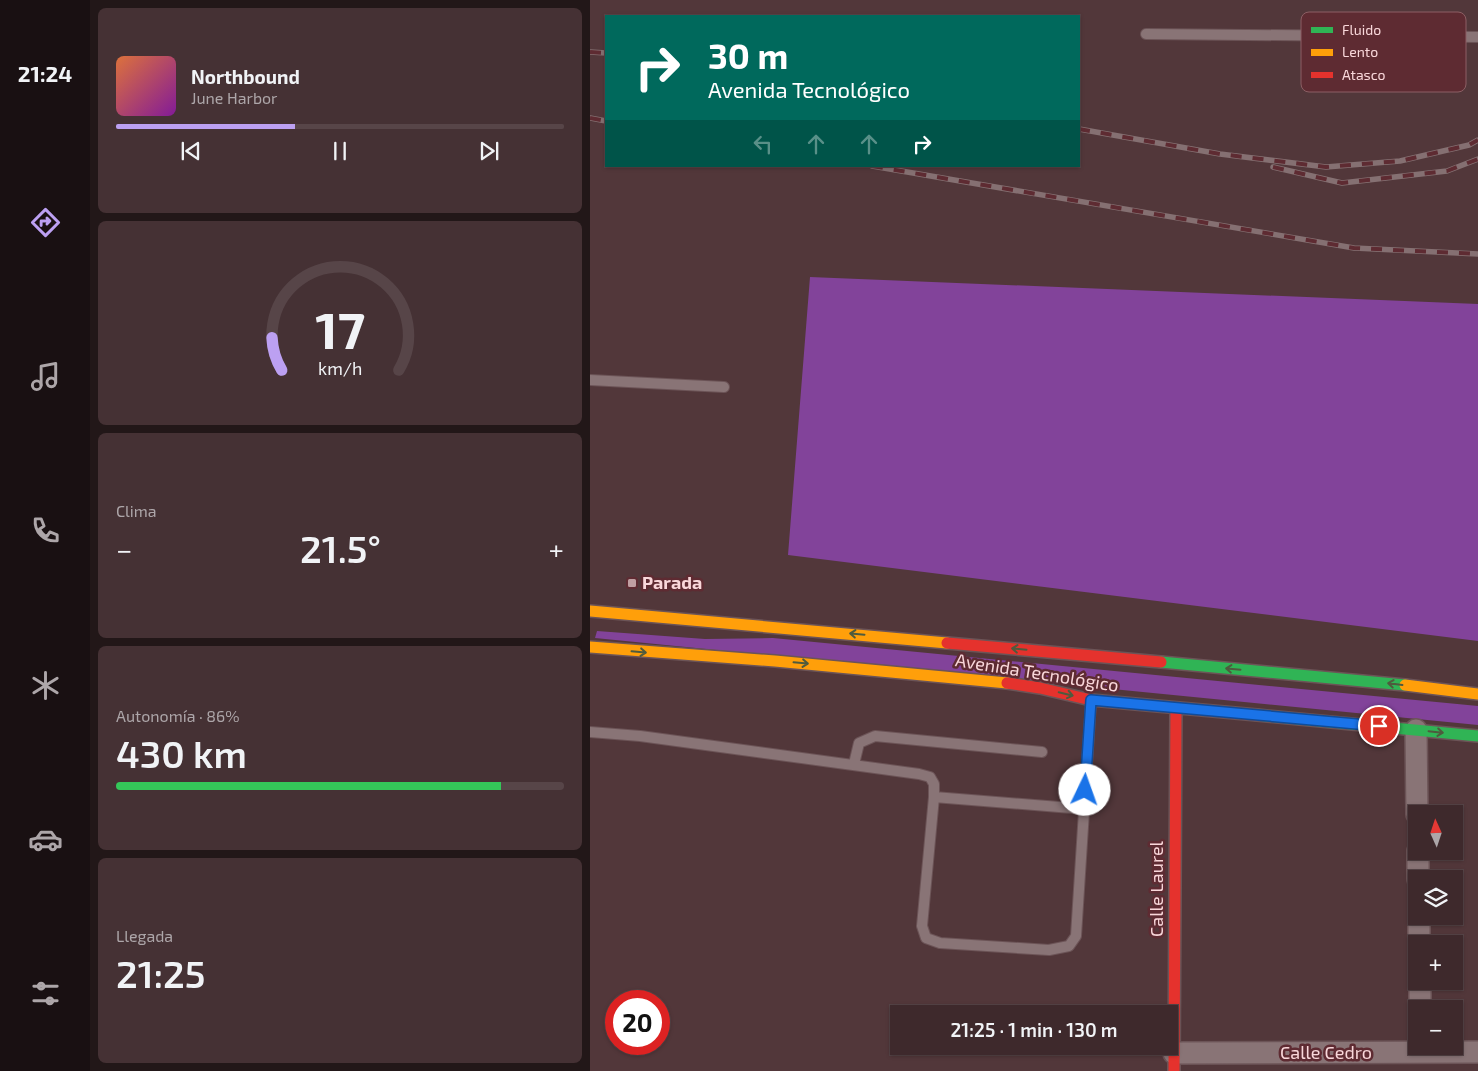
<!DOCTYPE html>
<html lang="es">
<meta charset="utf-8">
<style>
body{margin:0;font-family:"Exo 2",sans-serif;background:#453134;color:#f1f3f6;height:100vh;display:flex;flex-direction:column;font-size:19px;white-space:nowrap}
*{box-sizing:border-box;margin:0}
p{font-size:16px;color:#ada6a9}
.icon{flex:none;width:28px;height:28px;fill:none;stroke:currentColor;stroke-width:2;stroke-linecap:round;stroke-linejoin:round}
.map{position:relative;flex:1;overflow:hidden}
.details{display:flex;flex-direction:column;gap:8px;padding:8px;background:#221718;width:500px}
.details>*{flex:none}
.guide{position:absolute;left:15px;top:15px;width:475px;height:152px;border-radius:0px;box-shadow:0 1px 4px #0004,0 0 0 1px #574548;background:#00695c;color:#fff;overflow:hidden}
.needle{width:32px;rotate:357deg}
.buttons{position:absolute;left:818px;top:805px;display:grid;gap:10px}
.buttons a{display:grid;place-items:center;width:55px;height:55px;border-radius:0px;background:#3e292c;box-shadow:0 1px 4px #0004,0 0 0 1px #574548;font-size:25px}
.speed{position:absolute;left:15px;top:990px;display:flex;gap:10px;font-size:25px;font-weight:700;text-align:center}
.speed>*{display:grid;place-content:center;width:65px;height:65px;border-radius:50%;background:#3e292c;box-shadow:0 1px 4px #0004,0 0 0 1px #574548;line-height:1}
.speed .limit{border:8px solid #d22;background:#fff;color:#111}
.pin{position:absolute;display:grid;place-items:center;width:42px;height:42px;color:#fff;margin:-21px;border:2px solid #fff;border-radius:50%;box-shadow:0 1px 5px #0007}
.me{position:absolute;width:55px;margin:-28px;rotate:3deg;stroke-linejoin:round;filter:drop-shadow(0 0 4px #0008)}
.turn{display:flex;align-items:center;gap:18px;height:105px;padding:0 20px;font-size:22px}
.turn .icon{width:65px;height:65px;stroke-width:2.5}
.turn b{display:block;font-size:35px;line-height:42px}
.lanes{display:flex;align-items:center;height:48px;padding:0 20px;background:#0003;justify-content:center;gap:25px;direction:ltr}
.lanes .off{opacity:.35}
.big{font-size:38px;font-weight:600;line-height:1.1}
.details .widget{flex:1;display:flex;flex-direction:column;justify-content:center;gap:8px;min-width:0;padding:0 18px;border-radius:8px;background:#453134}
.details .dial{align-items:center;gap:0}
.dial svg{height:130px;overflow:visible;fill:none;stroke:#574548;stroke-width:7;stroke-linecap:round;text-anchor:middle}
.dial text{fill:#f1f3f6;stroke:none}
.song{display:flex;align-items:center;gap:15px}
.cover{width:60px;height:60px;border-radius:8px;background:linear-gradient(135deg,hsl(20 70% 55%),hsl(290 70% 35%))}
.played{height:5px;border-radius:2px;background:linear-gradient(90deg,#bca0f2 40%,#574548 40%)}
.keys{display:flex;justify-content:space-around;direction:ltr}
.heat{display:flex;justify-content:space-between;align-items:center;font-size:28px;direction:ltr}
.charge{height:8px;border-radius:4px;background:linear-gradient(90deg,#34c759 86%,#574548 0)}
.trip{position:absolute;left:300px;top:1005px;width:288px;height:50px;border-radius:0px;background:#3e292c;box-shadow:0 1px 4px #0004,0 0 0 1px #574548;font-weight:600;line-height:50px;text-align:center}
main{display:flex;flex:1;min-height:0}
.tab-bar{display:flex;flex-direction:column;width:90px;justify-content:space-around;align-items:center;background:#191012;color:#ada6a9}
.tab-bar .icon{width:35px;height:35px}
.tab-bar .active{color:#bca0f2}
.tab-bar b{font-size:22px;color:#f1f3f6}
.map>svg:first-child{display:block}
.forest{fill:#82439a}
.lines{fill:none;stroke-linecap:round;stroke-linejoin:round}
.lane-casing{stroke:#6c5457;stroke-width:12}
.street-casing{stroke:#6c5457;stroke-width:24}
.fast-casing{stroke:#6c5457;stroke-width:14}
.slow-casing{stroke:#6c5457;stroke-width:14}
.jam-casing{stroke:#6c5457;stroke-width:14}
.lane{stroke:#897476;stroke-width:10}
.street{stroke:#897476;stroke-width:21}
.fast{stroke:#30b455;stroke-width:11}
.slow{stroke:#ff9f0a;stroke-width:11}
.jam{stroke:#e5322d;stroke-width:11}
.rail-casing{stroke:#857072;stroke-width:5.5}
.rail{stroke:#5e2b32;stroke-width:4;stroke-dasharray:11;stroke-linecap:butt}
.oneway{stroke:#4e5b3e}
.route-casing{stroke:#114b97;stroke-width:12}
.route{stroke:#1a73e8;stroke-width:9}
.poi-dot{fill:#bf9fa2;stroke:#5e2b32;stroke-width:2}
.labels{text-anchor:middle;stroke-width:5;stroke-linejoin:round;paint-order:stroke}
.poi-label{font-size:18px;font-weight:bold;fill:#f9d7da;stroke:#5e2b32;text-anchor:start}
.street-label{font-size:18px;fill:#f9d7da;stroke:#5e2b32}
.key{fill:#5e2b32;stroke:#8c5f64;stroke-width:1}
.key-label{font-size:14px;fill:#f9d7da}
</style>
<main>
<nav class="tab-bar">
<b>21:24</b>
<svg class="icon active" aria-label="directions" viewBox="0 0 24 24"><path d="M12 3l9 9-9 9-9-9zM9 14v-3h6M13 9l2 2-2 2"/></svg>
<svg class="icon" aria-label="music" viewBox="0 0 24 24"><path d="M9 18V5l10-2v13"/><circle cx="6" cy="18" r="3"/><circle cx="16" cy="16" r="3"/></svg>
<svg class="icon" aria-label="phone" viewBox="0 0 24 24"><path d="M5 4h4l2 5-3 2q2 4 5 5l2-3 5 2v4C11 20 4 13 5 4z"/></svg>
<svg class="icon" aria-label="climate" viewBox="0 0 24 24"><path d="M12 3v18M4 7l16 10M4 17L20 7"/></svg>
<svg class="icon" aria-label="car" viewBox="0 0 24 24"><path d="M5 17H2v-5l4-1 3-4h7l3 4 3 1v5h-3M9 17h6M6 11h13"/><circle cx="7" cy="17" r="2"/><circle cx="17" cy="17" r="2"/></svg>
<svg class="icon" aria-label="filters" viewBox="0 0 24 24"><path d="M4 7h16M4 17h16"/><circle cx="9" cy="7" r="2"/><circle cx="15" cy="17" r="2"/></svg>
</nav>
<section class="details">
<div class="widget">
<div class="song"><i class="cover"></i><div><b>Northbound</b><p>June Harbor</p></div></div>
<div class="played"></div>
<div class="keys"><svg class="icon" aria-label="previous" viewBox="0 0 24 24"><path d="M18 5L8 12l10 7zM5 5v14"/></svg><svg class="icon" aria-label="pause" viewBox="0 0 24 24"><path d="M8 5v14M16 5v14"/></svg><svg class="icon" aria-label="next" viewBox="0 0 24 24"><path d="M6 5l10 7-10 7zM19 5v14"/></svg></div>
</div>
<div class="widget dial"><svg viewBox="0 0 100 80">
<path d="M14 69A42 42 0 1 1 86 69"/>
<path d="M14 69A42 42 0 0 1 8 49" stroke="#bca0f2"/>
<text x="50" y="56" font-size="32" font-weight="700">17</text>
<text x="50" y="72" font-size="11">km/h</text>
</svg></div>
<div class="widget"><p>Clima</p>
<div class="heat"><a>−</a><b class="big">21.5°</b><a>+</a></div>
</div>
<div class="widget"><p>Autonomía · 86%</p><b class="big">430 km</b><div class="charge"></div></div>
<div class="widget"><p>Llegada</p><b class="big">21:25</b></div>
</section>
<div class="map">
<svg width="888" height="1071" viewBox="0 0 888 1071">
<rect width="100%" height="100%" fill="#52373a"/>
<path class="forest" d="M220,277L888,304V641L198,555Z
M7,631L115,639L183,638L888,706V725L5,638Z"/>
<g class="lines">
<defs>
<path id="lane" d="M556,34L888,37
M0,380L134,387
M0,732L50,736L329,774L340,777L344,784V797
M264,764L269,743L285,736L452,752
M494,809L344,797L332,926L336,938L350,943L459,950L479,946L486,936L501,702"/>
<path id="street" d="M826,730L827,814
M828,851V879
M829,916V944
M830,981V1009
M584,1053L888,1052"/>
<path id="fast" d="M571,662L815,685
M667,715L888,736"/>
<path id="slow" d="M0,611L357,643
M0,647L185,661L417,683
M815,685L888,694"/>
<path id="jam" d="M357,643L571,662
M417,683L450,688L501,700L667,715
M584,1071L586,708"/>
</defs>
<use href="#lane" class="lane-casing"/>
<use href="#street" class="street-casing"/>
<use href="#fast" class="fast-casing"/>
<use href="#slow" class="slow-casing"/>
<use href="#jam" class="jam-casing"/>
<use href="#lane" class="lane"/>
<use href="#street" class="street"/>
<use href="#fast" class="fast"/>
<use href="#slow" class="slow"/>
<use href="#jam" class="jam"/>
<defs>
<path id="rail" d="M0,52L16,53
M0,118L16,121
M489,129L630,154L736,167L810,161L879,145L888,140
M282,166L764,248L888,254
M683,167L752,183L857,171L888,159"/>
</defs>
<use href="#rail" class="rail-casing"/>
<use href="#rail" class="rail"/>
</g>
<defs><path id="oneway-shaft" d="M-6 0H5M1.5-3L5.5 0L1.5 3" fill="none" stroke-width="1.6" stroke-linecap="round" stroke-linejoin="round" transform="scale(1.25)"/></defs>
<g class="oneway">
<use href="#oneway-shaft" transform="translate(267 634) rotate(-175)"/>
<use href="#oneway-shaft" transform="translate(429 649) rotate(-175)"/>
<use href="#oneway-shaft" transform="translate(49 652) rotate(5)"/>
<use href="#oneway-shaft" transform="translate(211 663) rotate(5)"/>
<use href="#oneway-shaft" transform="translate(643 669) rotate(-175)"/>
<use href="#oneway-shaft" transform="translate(805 684) rotate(-173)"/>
<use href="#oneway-shaft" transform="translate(476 694) rotate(13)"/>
<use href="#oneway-shaft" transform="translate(846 732) rotate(6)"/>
</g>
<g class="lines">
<defs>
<path id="route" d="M495,790L501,700L789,726"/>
</defs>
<use href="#route" class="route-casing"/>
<use href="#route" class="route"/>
</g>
<rect class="poi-dot" x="37" y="578" width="10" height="10" rx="2.5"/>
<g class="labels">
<g class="poi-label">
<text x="52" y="589">Parada</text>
</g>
<g class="street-label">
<text transform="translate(447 673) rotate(9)" y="6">Avenida Tecnológico</text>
<text transform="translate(567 889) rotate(-90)" y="6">Calle Laurel</text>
<text x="736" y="1059">Calle Cedro</text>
</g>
</g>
<rect x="711" y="12" width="165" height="80" rx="8" class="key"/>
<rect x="721" y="27" width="22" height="6" fill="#30b455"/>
<rect x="721" y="49" width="22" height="7" fill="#ff9f0a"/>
<rect x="721" y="72" width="22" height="6" fill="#e5322d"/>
<g class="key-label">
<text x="752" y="35">Fluido</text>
<text x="752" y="57">Lento</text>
<text x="752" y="80">Atasco</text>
</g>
</svg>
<div class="buttons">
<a><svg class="needle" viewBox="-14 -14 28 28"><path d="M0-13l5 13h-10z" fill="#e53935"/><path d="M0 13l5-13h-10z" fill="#ada6a9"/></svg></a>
<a><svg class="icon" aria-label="layers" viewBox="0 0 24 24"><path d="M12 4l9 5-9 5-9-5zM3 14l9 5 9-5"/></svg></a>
<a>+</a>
<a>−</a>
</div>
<div class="speed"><div class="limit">20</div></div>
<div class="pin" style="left:789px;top:726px;background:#d93025"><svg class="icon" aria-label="arrive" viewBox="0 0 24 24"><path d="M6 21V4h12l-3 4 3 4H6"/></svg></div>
<svg class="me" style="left:495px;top:790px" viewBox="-20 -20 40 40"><circle r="19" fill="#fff"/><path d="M0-13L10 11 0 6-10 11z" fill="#1a73e8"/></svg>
<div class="trip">21:25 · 1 min · 130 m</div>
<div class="guide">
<div class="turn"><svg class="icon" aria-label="right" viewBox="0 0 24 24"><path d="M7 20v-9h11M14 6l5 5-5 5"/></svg><div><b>30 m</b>Avenida Tecnológico</div></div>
<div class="lanes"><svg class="icon off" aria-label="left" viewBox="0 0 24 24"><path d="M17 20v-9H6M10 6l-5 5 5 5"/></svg><svg class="icon off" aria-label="ahead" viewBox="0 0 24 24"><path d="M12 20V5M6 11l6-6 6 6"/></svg><svg class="icon off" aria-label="ahead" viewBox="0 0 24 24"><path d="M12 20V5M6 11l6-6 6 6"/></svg><svg class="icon" aria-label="right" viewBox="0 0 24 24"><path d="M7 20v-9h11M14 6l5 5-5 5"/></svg></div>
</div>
</div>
</main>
